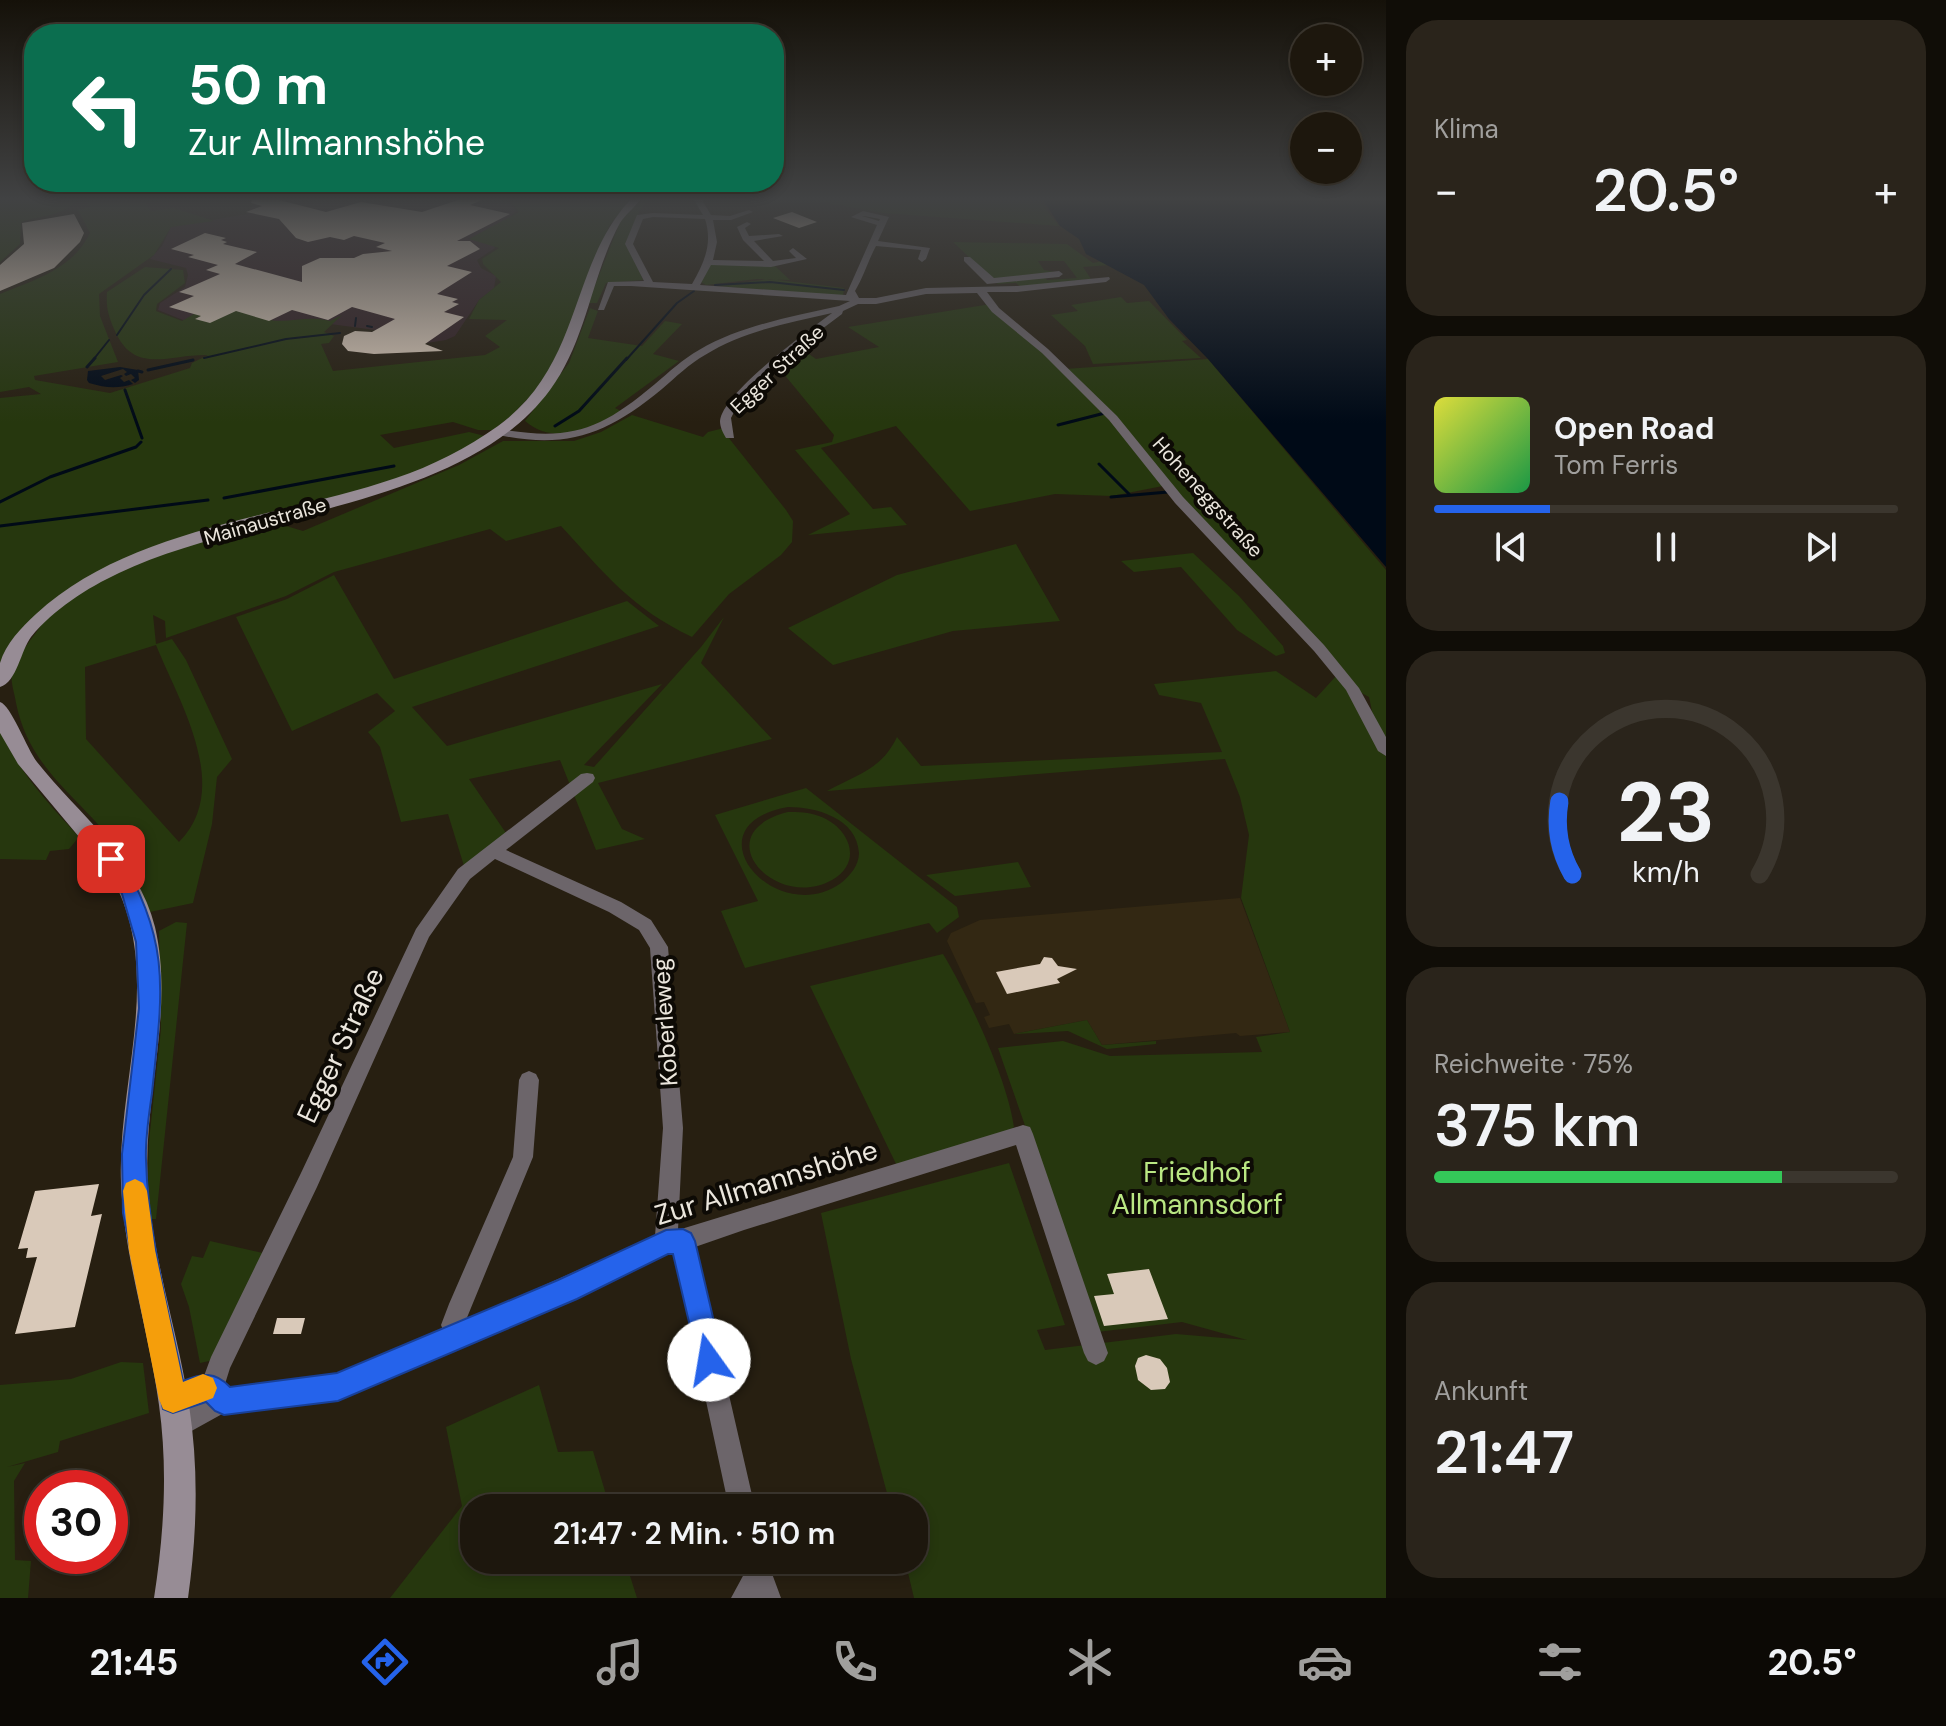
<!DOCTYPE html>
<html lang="de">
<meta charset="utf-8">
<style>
body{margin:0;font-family:"DM Sans",sans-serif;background:#2a241b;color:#f1f3f6;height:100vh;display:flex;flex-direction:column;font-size:30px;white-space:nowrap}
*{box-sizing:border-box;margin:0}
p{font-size:26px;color:#a09f9d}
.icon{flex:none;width:44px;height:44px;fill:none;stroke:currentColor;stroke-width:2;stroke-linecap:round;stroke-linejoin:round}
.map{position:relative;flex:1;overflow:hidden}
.panel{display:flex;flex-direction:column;gap:20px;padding:20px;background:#100d07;width:560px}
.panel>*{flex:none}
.hud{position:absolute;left:24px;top:24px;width:760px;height:168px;border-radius:32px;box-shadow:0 4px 12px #0003,0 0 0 2px #3b362e;background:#0b6e4f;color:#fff;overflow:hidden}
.tools{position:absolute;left:1290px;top:24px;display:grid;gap:16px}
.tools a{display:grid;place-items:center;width:72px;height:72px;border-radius:50%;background:#1d170d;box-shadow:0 4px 12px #0003,0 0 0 2px #3b362e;font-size:40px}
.speed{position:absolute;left:24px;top:1470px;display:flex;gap:16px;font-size:40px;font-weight:700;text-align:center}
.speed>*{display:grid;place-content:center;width:104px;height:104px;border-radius:50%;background:#1d170d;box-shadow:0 4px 12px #0003,0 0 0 2px #3b362e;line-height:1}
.speed .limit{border:12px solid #d22;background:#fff;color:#111}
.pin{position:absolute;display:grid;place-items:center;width:68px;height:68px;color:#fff;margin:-34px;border-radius:16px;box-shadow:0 4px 12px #0006}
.me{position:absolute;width:88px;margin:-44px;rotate:347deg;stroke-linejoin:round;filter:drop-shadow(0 0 6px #0008)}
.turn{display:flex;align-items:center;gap:28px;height:168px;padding:0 32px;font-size:36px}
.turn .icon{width:104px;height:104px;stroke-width:2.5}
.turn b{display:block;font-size:56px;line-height:68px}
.big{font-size:60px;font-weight:600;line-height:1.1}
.panel .card{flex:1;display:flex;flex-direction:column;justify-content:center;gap:12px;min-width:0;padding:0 28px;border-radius:32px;background:#2a241b}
.panel .dial{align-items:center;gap:0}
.dial svg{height:208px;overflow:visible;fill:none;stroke:#3b362e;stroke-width:7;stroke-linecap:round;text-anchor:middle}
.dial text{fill:#f1f3f6;stroke:none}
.song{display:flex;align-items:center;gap:24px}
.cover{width:96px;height:96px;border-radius:12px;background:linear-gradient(135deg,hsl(60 70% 55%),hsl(140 70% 35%))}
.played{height:8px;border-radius:4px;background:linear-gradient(90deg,#2563eb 25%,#3b362e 25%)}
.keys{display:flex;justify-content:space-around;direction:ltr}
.heat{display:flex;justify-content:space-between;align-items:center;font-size:44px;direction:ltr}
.charge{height:12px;border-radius:6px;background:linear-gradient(90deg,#34c759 75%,#3b362e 0)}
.trip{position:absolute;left:460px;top:1494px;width:468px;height:80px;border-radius:32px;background:#1d170d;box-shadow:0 4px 12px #0003,0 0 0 2px #3b362e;font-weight:600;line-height:80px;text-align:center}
.menu{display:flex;height:128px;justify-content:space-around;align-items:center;background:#0c0905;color:#a09f9d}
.menu .icon{width:56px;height:56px}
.menu .on{color:#2563eb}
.menu b{font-size:36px;color:#f1f3f6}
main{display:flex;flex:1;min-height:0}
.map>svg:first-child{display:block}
.built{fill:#332813}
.education{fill:#352226}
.green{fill:#26370e;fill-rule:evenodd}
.water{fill:#000a17}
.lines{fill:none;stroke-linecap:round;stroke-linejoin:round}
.stream-far1{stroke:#000a17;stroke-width:2}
.stream{stroke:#000a17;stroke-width:3}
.building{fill:#d9c9b9}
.street{fill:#6c656a;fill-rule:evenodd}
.secondary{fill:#978c95;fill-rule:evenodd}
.route{fill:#2563eb;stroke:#184099;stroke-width:2}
.slow{fill:#f59e0b}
.labels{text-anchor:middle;stroke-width:8;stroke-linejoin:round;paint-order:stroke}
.far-street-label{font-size:20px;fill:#ebe6dd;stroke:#0d0a05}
.street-label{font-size:24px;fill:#ebe6dd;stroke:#0d0a05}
.near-street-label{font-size:28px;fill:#ebe6dd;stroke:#0d0a05}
.near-park-label{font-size:28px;fill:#bae783;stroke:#0d0a05}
</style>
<main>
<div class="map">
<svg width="1386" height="1598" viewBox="0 0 1386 1598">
<rect width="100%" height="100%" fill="#271f11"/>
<path class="built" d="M1240,898L1290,1032L1240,1036L1236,1033L1102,1045L1087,1020L1014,1034L1009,1024L989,1028L984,1017L990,1015L984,1002L976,1003L947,941L951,933L980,920Z"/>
<path class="education" d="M267,200H507L516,211L490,239L495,248L477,260L481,268L496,276L494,288L479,300L455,336L446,340L427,343L375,330L330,324H193L158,310L160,303L185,287L188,275L186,268L150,259L162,246L171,227L247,214L253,205Z"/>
<path class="green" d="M0,200H75C67,216 37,216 21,222L20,244L0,262Z
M90,200H161L145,202L151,211L174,208L214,221L171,227L154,255L99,294L100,316L118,362L34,376L35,380L110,393L190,368L192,363L208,355C168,354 134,376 114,329C108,315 106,307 107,292L145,267L183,270L185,283L157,304L156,311L182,321L194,314L209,313L196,319L247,306C270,334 300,312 330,321L342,315L324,332L334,336L329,343L321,344L333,371L485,355L500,347L485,336L507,320L469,319L479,300L501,282L483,264L482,259L499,248L469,239L519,212L510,200H630L609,226L566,340L543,383L511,416L493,430H478L453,422L380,435L394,448L469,432L489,437L451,460L273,522L303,531L459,465L503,441H574L601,432L632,415L703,437L708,432L724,428L728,437L786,510L793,521L792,542L781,555L729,594L692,637C631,608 605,574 561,526L506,541L490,529L334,572L286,596L166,638L165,621L153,615L156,644L172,639L186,660L232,759L217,777L212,824L193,903L150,912C142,891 133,871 120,852C84,799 30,773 16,703C15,694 10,682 12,673C21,645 46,627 55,599L0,665V398L41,394L29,387L0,392V294C34,280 73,269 90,233L78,210L91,207L87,205ZM156,645C179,702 233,788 179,842L86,739L85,667Z
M641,200H648L640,210L627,243L643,280L606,283L597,303H588L621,220Z
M811,200H1039L1059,226L883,213Z
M953,242L1067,244L1093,263L1102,261L1110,265L1083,267L1091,279L1021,287L1016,283L997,284L998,281L1043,276L1047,280L1077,278L1064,261H1038L1044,270L1055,272L992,279Z
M711,264L775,266L790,280L757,279L706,285L701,282Z
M770,279L844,288L843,296L716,286Z
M1121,297L1127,303L1149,301L1187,340L1182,341L1201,358L1093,364L1085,346L1051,315L1078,311L1071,305Z
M991,304L1065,369L1208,359L1386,570V1598H914L905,1560H914V1508H891L851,1359L821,1213L1009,1163L1065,1325L1037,1330L1045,1350L1176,1334L1247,1340L1182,1322L1097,1332L998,1048L1063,1041L1110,1056L1262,1052L1256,1037L1290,1032L1241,898L1249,835L1240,797L1225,759L827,791C858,774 881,770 897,737L921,766L1222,752L1201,703L1159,695L1154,684L1276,671L1316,698L1337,675L1375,725L1369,697L1352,688L1168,485L1112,496L1055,494L970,511L896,426L821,448L873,509L891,507L907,525L808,535L850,514L795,450L832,442L834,435L778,367L799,347L816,359L879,347L848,327Z
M590,308L598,311L588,338L642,346L665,321L682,324L653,354L679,361L615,408L623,412C592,428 556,447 525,421L569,363Z
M1016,544L1060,621L953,631L833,665L788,628L897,575Z
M1193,553L1239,596L1283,646L1285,653L1276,656L1237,630L1181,567L1134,572L1121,561Z
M334,575L394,679L627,601L659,626L412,707L447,746L662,684L584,765L594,767L701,647L724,617L701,663L772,739L598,783L622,829L645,839L596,850L560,760L469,779L506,833L464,866L448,814L401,822L380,747L368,732L395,711L377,693L292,731L236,617L287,599Z
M0,728C18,772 48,803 79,837L69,849L50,851L46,860L0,859Z
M806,788L957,907L959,917L937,933L929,923L745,968L721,911L758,901L715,815ZM788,807C816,807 857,818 859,853C859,865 850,876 841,883C775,930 686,825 788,807Z
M788,812C798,812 809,812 819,816C848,826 865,861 832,880C775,912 704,833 788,812Z
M1018,862L1031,887L955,896L926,875Z
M176,922L187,923L156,1219H147L149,1141L161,1029L159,931Z
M943,954C969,997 1007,1078 1014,1127L1002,1136L897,1166L810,986Z
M1087,1020L1102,1045L1156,1041V1044L1107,1049L1068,1031L1014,1034Z
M210,1241L272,1255L223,1358L200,1363L189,1307L181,1284L192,1256L203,1258Z
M121,1362L143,1363L149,1413L60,1441L58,1452L7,1467L25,1463L14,1481L15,1560L31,1561L28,1598H0V1385L71,1379Z
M539,1385L558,1452L593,1451L610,1508H474V1560H625L637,1598H390L462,1506L446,1427Z"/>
<path class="water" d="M1043,200H1386V567L1208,359L1169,319L1144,285L1086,254L1079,239L1060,226Z
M120,367L138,370L139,380L135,383L131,380L135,378L131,374L126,376L124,374L127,372L123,369L101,376L105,380L121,375L123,376L120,378L124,382L129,380L133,384C117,389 106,388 89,383L87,380L88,371Z"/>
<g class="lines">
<path class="stream-far1" d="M715,285L770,282L844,290
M355,326L356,318
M367,326L372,327
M117,335L144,295L171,269
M204,358L286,339L340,333
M93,360L109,340
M626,360L677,303L694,291"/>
<path class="stream" d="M87,367L95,358
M148,370L193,360
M138,371L142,372
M125,390L142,438
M1058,425L1105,413
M555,426L579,411L627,358
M1099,464L1129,494
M1111,497L1168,492
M224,498L394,466
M0,502L50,477L136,447L141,442
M0,526L208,500"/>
</g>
<path class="building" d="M252,200H279L326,212L361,202L422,212L458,200H482L470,205L510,214L457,241H470L480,249L447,266L472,272L437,294L458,299L452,302L459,304L444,312L464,317L425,344L443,351L374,354L348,351L342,344L344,336L355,331L372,332L395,319L352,307L328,320L292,310L269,321L236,311L210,323L195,319L201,316L169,307L194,296L179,292L220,274L206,270L218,265L188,257L194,255L171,249L205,233L226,238L221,240L227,242L223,244L257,252L235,264L302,282V266L320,258H354L363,254L392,251L376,247L385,243L354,236L344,240L330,237L308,242L296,238L279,219L246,212L262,206L251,203Z
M792,212L817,222L799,228L773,218Z
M74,214L84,233L80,242L54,268L0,291V265L24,244L22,223Z
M1044,957L1052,958L1058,966L1077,969L1057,979L1060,983L1007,994L996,972L1040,964Z
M99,1184L91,1216L102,1214L75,1327L15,1334L37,1257L26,1258L28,1248L18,1249L35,1191Z
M1149,1269L1168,1319L1104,1326L1094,1296L1114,1294L1107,1274Z
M277,1318H305L301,1334H273Z
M1146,1355L1160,1359L1167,1368L1170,1382L1165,1389L1151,1390L1138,1380L1135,1366L1138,1358Z"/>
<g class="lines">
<path class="street" d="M694,200H702L711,215L730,216L749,210L753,212L731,220H713L717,242L713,260L764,261L743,240L737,227L747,222L751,224L745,228L749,236L779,234L783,236L754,241L773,261L796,258L789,251L793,248L807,259L771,267L711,265L700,285L846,295L877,225L851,217L863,211L889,217L878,241L930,248L926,259L922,262L918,259L921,250L876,246C868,261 864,276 855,291L859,298H876L926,288L1017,286L1109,277L1110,279L1106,282L1017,292H987L999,308L1048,349L1117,416L1183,497L1324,645L1359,688L1386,737V756L1378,751L1346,690L1314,651L1175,503L1109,420L1042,353L992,312L977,293L926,294L876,304H858L843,311L842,314C807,341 750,378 731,418L734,438H726C723,433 720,427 720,421C723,392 808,331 832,313C788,323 743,331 705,355C689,364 676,377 662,389C606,435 566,450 494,434V430L498,429C571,441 599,431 655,384C669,372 683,359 699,350C742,325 791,317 839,306L850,301L631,286H614L604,310H598L608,282L644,281L625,244L637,215L653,213L703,215ZM862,216H864L880,219L879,221ZM653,217L705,219C713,244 704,263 692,284L653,282L633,244L643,219Z
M964,257H970L994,278L1059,271L1063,274L1059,277L987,284L964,261Z
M587,773L593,774L595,778L593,782L506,850L621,902L651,920L668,947L683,1128L678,1230L1023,1125L1030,1127L1033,1134L1108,1353L1104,1361L1096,1365L1088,1361L1084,1353L1016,1145L744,1230L695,1247L755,1508H729L674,1252L667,1253L575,1297L338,1399L224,1413L177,1439L168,1436L165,1427L168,1418L189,1405L173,1411L164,1408L161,1399L164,1390L204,1376L211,1357L301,1173L416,929L458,869L581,774ZM495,859L609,912L639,930L650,948L663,1128L655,1236L466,1320L533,1157L539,1080L536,1074L529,1071L522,1074L519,1080L513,1157L449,1304L441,1325L443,1330L338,1375L228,1388L225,1384L230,1368L317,1187L429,937L470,879Z
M741,1560H767L781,1598H731L744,1574Z"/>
<path class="secondary" d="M630,200H640C634,208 625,215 620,223C591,276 587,340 550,390C463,508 246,512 119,573C87,588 54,609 31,637C21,650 17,682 0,687C0,679 0,670 0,663C6,643 21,628 36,614C129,528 279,518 396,478C432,466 467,448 498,426C583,364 568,268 630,200Z
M0,702C11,705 27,749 37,762C79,815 138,858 155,927C175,1013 142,1099 148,1186C153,1261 178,1332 189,1405C199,1470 197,1534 188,1598H154C164,1534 168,1469 159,1405C149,1330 124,1258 121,1183C117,1078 166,972 110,874L18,764L0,733Z"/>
</g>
<linearGradient id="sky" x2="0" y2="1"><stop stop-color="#151109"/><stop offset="0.47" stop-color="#414243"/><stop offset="1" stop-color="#414243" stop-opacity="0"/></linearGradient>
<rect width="1386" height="423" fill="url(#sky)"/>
<path class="route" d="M111,852L118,854C173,942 162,995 152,1093C149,1115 145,1138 146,1160C148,1235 168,1308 183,1381C202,1373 215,1371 230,1387L337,1373L558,1280L666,1230L683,1229L691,1233L695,1241L723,1360L719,1369L709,1373L700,1369L673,1254H668L577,1299L338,1401L224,1415L215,1411L206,1402L173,1413L163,1409L123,1213L122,1154L139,1008L136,942L122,894L101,859Z"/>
<path class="slow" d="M135,1179L143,1183L147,1191L155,1250L183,1382L203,1374L213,1378L217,1388L213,1398L173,1413L163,1409L159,1399L129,1250L123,1191L126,1183Z"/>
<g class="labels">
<g class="far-street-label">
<text transform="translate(777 369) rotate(-43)" y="7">Egger Straße</text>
<text transform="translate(1208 497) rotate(48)" y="7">Hoheneggstraße</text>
<text transform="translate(265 521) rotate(-16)" y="7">Mainaustraße</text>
</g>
<g class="street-label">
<text transform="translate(665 1022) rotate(-94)" y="8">Koberleweg</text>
</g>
<g class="near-street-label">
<text transform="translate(340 1045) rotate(-65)" y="10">Egger Straße</text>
<text transform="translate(766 1182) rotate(-17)" y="10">Zur Allmannshöhe</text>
</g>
<g class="near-park-label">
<text x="1197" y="1182">Friedhof<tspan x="1197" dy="32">Allmannsdorf</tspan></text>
</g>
</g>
</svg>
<div class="tools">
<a>+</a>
<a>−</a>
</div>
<div class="speed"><div class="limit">30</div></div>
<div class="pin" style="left:111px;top:859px;background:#d93025"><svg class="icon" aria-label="arrive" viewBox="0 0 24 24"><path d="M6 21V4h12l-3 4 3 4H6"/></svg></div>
<svg class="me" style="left:709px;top:1360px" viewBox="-20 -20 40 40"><circle r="19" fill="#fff"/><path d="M0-13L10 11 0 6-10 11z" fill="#2563eb"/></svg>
<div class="trip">21:47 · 2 Min. · 510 m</div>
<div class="hud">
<div class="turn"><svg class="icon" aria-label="left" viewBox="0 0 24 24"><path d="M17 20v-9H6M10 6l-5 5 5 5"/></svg><div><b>50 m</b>Zur Allmannshöhe</div></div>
</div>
</div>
<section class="panel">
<div class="card"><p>Klima</p>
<div class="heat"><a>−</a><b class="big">20.5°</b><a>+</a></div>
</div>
<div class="card">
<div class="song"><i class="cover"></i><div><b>Open Road</b><p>Tom Ferris</p></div></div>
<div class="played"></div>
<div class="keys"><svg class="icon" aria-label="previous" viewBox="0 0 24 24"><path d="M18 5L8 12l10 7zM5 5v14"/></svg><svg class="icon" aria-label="pause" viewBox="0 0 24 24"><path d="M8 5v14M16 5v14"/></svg><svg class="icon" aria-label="next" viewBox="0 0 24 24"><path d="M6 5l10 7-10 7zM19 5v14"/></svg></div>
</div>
<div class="card dial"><svg viewBox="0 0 100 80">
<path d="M14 69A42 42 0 1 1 86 69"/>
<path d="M14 69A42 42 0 0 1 9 41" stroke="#2563eb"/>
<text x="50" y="56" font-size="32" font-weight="700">23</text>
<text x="50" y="72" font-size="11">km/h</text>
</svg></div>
<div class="card"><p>Reichweite · 75%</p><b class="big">375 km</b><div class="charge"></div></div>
<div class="card"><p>Ankunft</p><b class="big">21:47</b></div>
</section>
</main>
<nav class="menu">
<b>21:45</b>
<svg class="icon on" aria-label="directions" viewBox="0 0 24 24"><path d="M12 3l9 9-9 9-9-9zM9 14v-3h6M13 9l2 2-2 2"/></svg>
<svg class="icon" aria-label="music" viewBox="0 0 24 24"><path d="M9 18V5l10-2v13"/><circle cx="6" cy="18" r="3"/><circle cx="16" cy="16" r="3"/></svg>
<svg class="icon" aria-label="phone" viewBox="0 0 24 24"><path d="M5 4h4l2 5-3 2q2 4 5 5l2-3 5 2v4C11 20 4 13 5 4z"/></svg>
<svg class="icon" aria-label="climate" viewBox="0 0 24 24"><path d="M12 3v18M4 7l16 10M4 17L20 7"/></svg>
<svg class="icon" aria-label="car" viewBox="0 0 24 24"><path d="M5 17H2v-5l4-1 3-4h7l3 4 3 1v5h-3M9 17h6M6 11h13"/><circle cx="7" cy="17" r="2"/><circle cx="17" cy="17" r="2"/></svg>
<svg class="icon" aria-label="filters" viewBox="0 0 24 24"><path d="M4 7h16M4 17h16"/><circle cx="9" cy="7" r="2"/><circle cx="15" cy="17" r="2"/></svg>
<b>20.5°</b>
</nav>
